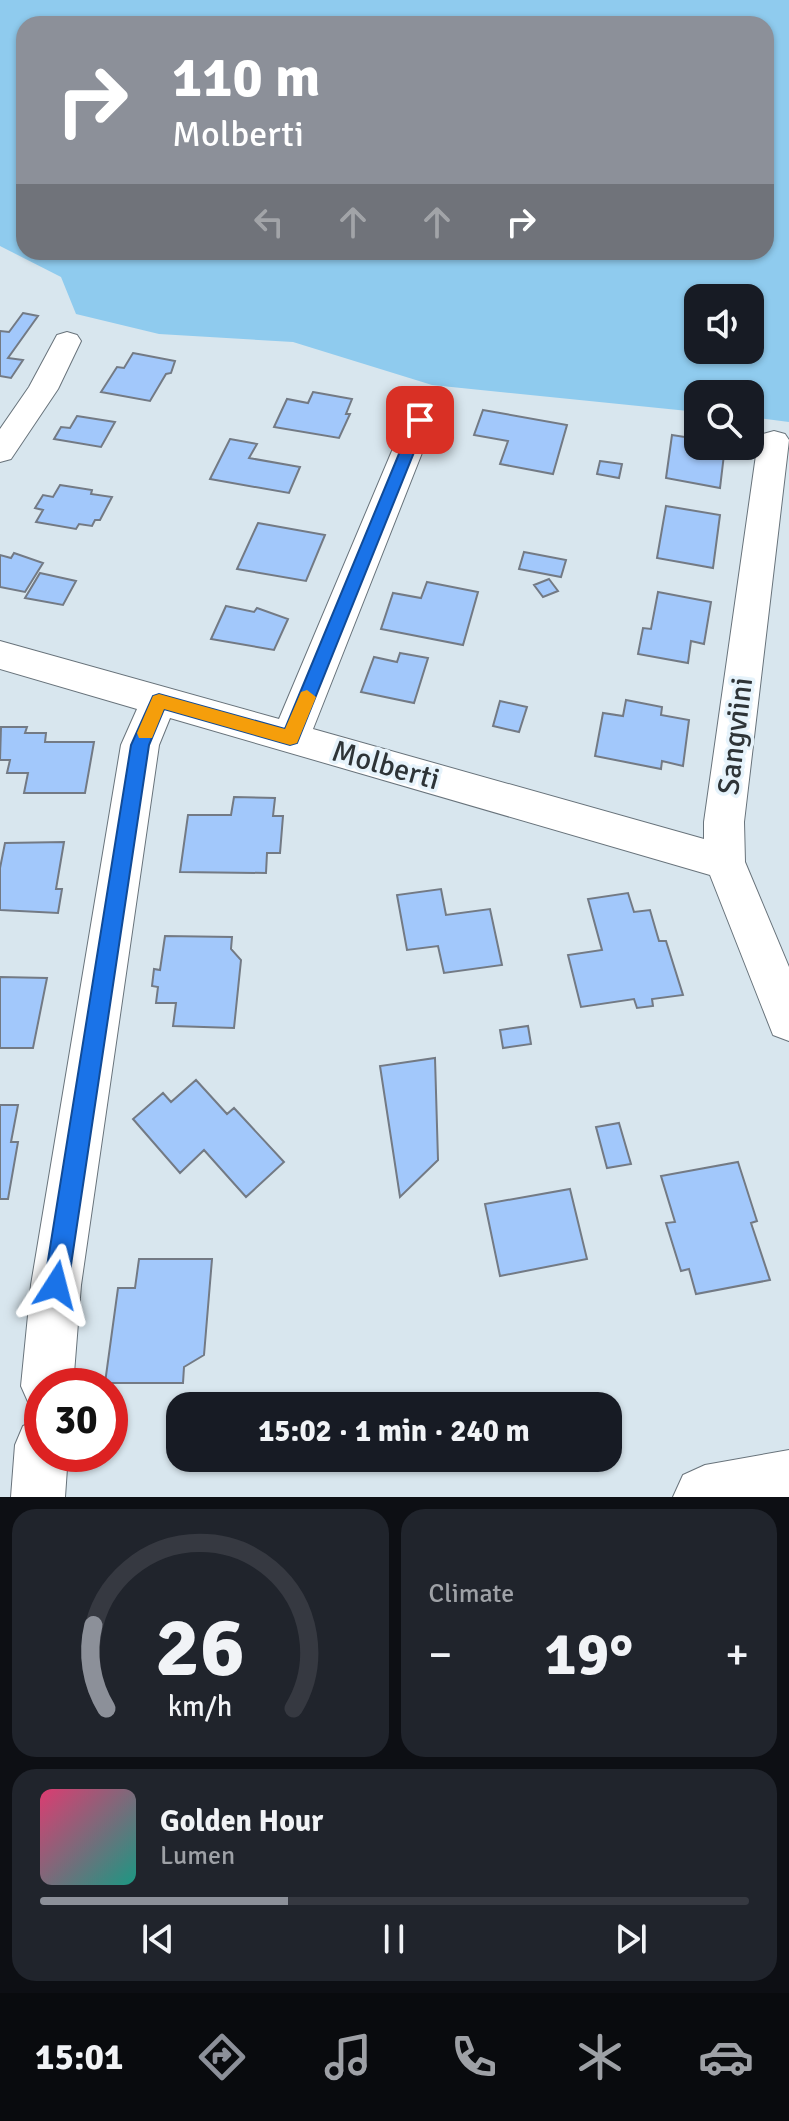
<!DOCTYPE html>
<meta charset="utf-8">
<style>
body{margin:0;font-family:Signika,sans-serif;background:#20242c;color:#f1f3f6;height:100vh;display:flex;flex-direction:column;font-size:30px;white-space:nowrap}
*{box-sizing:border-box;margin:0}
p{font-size:26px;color:#9ea1a6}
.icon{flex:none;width:44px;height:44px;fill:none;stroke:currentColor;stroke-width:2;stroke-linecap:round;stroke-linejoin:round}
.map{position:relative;height:1497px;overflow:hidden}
.drawer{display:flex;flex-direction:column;gap:12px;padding:12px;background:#0d0f14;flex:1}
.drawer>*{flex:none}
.top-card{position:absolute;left:16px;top:16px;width:758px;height:244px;border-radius:24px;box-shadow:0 2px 6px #0004;background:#8c9099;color:#fff;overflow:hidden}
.tools{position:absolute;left:684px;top:284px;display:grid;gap:16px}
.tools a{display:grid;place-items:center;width:80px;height:80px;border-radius:16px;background:#171b24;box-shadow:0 2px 6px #0004;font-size:40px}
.speed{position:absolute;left:24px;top:1368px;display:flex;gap:16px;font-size:40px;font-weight:700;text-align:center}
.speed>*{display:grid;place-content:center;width:104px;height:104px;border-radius:50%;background:#171b24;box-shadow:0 2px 6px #0004;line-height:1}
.speed .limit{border:12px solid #d22;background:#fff;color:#111}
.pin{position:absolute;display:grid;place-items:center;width:68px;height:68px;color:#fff;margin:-34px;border-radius:16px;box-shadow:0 4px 12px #0006}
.me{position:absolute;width:88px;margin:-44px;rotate:9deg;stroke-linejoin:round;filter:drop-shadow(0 0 6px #0008)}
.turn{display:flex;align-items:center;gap:28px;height:168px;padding:0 24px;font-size:36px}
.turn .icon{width:104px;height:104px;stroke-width:2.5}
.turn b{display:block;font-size:56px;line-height:68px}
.lanes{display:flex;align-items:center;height:76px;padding:0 24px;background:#0003;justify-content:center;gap:40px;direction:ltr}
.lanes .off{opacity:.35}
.big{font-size:60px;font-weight:700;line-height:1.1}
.drawer .tile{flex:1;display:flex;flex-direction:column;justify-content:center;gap:12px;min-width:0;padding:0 28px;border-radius:24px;background:#20242c}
.drawer .dial{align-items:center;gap:0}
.dial svg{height:208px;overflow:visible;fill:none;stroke:#363941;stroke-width:7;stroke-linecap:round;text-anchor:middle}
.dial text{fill:#f1f3f6;stroke:none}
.song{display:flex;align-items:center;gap:24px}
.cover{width:96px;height:96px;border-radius:12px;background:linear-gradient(135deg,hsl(340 70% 55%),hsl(170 70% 35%))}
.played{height:8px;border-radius:4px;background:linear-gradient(90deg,#8c9099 35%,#363941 35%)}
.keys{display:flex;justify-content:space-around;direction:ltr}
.heat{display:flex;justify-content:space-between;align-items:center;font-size:44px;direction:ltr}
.drawer .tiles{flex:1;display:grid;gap:12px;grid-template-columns:1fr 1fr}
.tile:last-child{grid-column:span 2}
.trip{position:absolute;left:166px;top:1392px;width:456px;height:80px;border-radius:24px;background:#171b24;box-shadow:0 2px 6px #0004;font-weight:700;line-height:80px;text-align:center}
.tabs{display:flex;height:128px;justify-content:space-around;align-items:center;background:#090b0e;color:#9ea1a6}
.tabs .icon{width:56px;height:56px}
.tabs .active{color:#8c9099}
.tabs b{font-size:36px;color:#f1f3f6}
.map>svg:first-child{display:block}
.green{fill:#8fcbee;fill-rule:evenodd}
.building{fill:#a2c8fb;stroke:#737a84;stroke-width:2}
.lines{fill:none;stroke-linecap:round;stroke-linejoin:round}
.minor-casing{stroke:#68737b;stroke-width:2}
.tertiary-casing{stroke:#68737b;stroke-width:2}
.minor{fill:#fff;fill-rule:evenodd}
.tertiary{fill:#fff;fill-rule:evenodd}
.route{fill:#1a73e8;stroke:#114b97;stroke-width:2}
.slow{fill:#f59e0b}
.labels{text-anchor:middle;stroke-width:7;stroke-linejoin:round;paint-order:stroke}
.street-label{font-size:30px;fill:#2e3437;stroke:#e6f3fb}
</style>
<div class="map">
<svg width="789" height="1497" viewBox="0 0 789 1497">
<rect width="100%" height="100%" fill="#d8e6ee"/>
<path class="green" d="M0,0H789V422L750,417V394H698V412L432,385L293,342L159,334L76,314L61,277L0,246ZM24,24H766V252H24ZM698,298H750V350H698Z"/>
<path class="building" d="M23,313L38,316L8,358L23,360L11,378L0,376V331L9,332Z
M133,353L175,361L171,373L166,374L150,401L101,392L117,367L124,368Z
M313,392L352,399L346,414H350L339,438L274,427L287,399L308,403Z
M483,410L567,425L553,474L500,464L508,441L474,435Z
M77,416L115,422L101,447L54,439L61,427L70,428Z
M672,435L698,439V446H725L720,488L666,478Z
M230,439L257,444L249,458L300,467L289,493L210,479Z
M600,461L622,464L619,478L597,474Z
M60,485L92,490L91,494L112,497L100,520H95L92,526L79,524L76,529L36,522L43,510L35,508L43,495L53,497Z
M666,506L720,515L713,568L657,558Z
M258,523L325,535L306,581L237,569Z
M524,552L566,560L561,577L519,569Z
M14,553L43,563L25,592L0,587V555L11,558Z
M40,573L76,581L63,605L25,598Z
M549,579L558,591L543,597L534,585Z
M427,582L478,592L463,645L381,629L393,593L421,598Z
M658,592L711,602L704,644L691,641L688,663L638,654L643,628L651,629Z
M226,606L254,612L257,608L288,619L274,650L211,639Z
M400,653L428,658L414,703L361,692L374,657L397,662Z
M626,700L662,707L661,715L689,720L683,766L662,761L661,769L595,756L603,713L623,716Z
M500,701L527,707L519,732L493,726Z
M1,727H27L25,733H46L45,742H94L85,793H24L28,773H7L10,760H0Z
M234,797L275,798L273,816H283L280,853H267L266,873L180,872L188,815H231Z
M64,842L56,889H62L58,913L0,910V868L5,843Z
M441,889L446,915L490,909L502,965L444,973L438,946L407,950L397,895Z
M628,893L634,912L650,910L659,941H666L683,995L652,999L653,1006L637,1008L634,999L581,1007L568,955L602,950L588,899Z
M165,936L232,937L231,949L241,960L234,1028L173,1026L176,1003H156L158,987L152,986L154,969L160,970Z
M0,977L47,978L33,1048H0Z
M528,1026L531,1044L503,1048L500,1030Z
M435,1058L438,1160L400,1197L380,1066Z
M196,1080L227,1114L234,1108L284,1162L246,1197L204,1150L180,1173L133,1119L163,1093L171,1102Z
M0,1105H18L11,1142H18L8,1199H0Z
M619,1123L631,1164L607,1168L596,1127Z
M738,1162L757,1221L751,1223L770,1280L696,1294L689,1269L681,1271L666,1223L675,1222L661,1176Z
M570,1189L587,1259L500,1276L485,1204Z
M139,1259H212L204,1355L184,1367L183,1383H105L118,1288H135Z"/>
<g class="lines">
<defs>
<path id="minor" d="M67,332L77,335L81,341L58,389L11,459L0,462V429L29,387L57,335Z
M420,410L431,413L435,420L313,729L704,839V822L758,441L763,434L774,431L785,434L789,440L744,822L745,862L789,967V1041L773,1035L710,875L170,718L159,745L81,1285L73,1386H42V1410L29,1404L21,1386L31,1285L121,745L137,709L0,669V641L279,719L405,420L409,413Z
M42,1418V1454H68L65,1497H11L15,1445L23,1426Z"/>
<path id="tertiary" d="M789,1450V1497H673L683,1475L705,1465Z"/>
</defs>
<use href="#minor" class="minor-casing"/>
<use href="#tertiary" class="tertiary-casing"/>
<use href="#minor" class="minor"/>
<use href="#tertiary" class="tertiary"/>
</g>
<path class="route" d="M420,415L427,420L297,743L290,745L164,709L149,745L68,1285L65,1293L56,1297L48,1293L44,1285L131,745L153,696L159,694L285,729L413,420Z"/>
<path class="slow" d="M307,690L316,697L297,743L290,745L164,709L152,738H139L137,733L153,696L159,694L285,729L301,692Z"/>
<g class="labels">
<g class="street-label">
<text transform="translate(735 736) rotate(-83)" y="10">Sangviini</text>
<text transform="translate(386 765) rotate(16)" y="10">Molberti</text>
</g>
</g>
</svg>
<div class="tools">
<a><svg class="icon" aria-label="sound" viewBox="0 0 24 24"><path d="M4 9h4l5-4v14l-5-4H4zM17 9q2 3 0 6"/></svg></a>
<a><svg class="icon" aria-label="search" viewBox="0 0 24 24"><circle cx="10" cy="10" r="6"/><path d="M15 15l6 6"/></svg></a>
</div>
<div class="speed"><div class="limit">30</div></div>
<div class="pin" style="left:420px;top:420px;background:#d93025"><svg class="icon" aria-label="arrive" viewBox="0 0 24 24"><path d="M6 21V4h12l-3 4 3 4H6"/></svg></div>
<svg class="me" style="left:56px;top:1285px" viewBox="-20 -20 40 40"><path d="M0-17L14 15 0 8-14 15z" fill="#1a73e8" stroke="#fff" stroke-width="4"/></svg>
<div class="trip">15:02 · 1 min · 240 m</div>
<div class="top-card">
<div class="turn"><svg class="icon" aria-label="right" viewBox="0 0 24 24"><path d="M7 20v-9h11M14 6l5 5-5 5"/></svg><div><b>110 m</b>Molberti</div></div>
<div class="lanes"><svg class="icon off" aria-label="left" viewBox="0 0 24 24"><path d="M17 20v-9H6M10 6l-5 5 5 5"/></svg><svg class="icon off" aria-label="ahead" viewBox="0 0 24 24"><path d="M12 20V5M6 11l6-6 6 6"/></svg><svg class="icon off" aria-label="ahead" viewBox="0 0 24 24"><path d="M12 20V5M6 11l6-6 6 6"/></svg><svg class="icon" aria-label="right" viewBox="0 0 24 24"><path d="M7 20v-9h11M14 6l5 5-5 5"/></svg></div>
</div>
</div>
<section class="drawer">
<div class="tiles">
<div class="tile dial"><svg viewBox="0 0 100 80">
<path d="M14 69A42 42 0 1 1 86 69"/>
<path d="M14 69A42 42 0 0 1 9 37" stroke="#8c9099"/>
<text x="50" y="56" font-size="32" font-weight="700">26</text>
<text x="50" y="72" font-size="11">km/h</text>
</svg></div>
<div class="tile"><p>Climate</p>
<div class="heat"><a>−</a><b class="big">19°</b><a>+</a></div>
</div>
<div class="tile">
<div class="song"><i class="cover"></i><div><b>Golden Hour</b><p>Lumen</p></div></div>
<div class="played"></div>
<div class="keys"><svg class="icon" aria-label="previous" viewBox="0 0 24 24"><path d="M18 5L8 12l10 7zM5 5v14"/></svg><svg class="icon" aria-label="pause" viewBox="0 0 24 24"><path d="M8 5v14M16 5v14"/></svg><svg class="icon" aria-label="next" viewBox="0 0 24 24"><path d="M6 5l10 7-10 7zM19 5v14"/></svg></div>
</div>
</div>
</section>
<nav class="tabs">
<b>15:01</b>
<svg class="icon active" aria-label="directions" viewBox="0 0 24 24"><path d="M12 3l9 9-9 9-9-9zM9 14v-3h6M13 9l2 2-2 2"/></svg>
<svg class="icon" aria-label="music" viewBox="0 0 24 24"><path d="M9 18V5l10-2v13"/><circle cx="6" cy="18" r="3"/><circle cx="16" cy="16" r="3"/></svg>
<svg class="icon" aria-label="phone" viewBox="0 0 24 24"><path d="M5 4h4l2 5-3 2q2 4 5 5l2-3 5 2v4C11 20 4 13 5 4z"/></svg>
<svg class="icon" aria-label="climate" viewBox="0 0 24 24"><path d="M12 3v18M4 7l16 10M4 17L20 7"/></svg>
<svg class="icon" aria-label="car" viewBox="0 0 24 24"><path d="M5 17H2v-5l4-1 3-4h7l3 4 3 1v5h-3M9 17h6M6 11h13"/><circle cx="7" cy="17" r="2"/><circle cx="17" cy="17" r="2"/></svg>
</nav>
